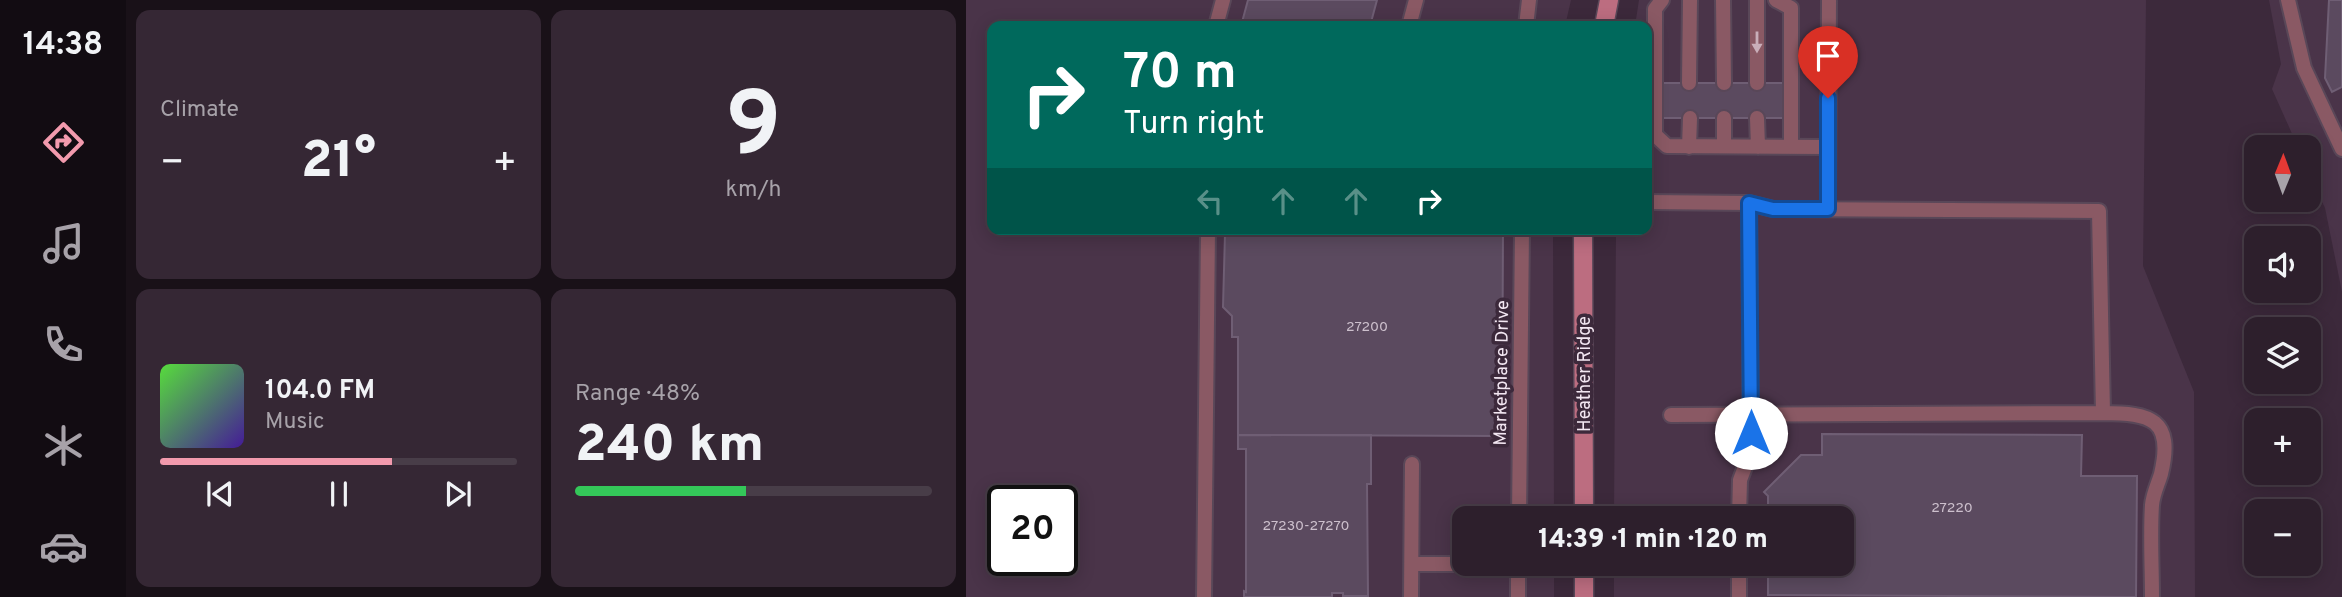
<!DOCTYPE html>
<meta charset="utf-8">
<style>
body{margin:0;font-family:Overpass,sans-serif;background:#352734;color:#f1f3f6;height:100vh;display:flex;flex-direction:column;font-size:26px;white-space:nowrap}
*{box-sizing:border-box;margin:0}
p{font-size:23px;color:#a7a2a9}
.icon{flex:none;width:38px;height:38px;fill:none;stroke:currentColor;stroke-width:2;stroke-linecap:round;stroke-linejoin:round}
.map{position:relative;flex:1;overflow:hidden}
.panel{display:flex;flex-direction:column;gap:10px;padding:10px;background:#191118;width:840px}
.panel>*{flex:none}
.top-card{position:absolute;left:21px;top:21px;width:665px;height:214px;border-radius:14px;box-shadow:0 4px 18px #0003,0 0 0 2px #483d48;background:#00695c;color:#fff;overflow:hidden}
.needle{width:46px;rotate:1deg}
.controls{position:absolute;left:1278px;top:135px;display:grid;gap:14px}
.controls a{display:grid;place-items:center;width:77px;height:77px;border-radius:14px;background:#2d1f2c;box-shadow:0 4px 18px #0003,0 0 0 2px #483d48;font-size:35px}
.speed{position:absolute;left:21px;top:485px;display:flex;gap:14px;font-size:35px;font-weight:700;text-align:center}
.speed>*{display:grid;place-content:center;width:91px;height:91px;border-radius:50%;background:#2d1f2c;box-shadow:0 4px 18px #0003,0 0 0 2px #483d48;line-height:1}
.speed .limit{border:4px solid #111;border-radius:10px;background:#fff;color:#111}
.pin{position:absolute;display:grid;place-items:center;width:60px;height:60px;color:#fff;margin:-72px -30px;border-radius:50% 50% 50% 0;rotate:-45deg;box-shadow:0 0 7px #0007}
.pin .icon{rotate:45deg}
.me{position:absolute;width:77px;margin:-38px;rotate:0deg;stroke-linejoin:round;filter:drop-shadow(0 0 5px #0008)}
.turn{display:flex;align-items:center;gap:24px;height:147px;padding:0 21px;font-size:32px}
.turn .icon{width:91px;height:91px;stroke-width:2.5}
.turn b{display:block;font-size:49px;line-height:60px}
.lanes{display:flex;align-items:center;height:66px;padding:0 21px;background:#0003;justify-content:center;gap:35px;direction:ltr}
.lanes .off{opacity:.35}
.big{font-size:52px;font-weight:800;line-height:1.1}
.panel .widget{flex:1;display:flex;flex-direction:column;justify-content:center;gap:10px;min-width:0;padding:0 24px;border-radius:14px;background:#352734}
.panel .dial{align-items:center;gap:0}
.dial b{font-size:91px;line-height:1}
.song{display:flex;align-items:center;gap:21px}
.cover{width:84px;height:84px;border-radius:10px;background:linear-gradient(135deg,hsl(110 70% 55%),hsl(260 70% 35%))}
.played{height:7px;border-radius:4px;background:linear-gradient(90deg,#f29aad 65%,#483d48 65%)}
.keys{display:flex;justify-content:space-around;direction:ltr}
.heat{display:flex;justify-content:space-between;align-items:center;font-size:38px;direction:ltr}
.charge{height:10px;border-radius:5px;background:linear-gradient(90deg,#34c759 48%,#483d48 0)}
.panel .tiles{flex:1;display:grid;gap:10px;grid-template-columns:repeat(2,1fr)}
.trip{position:absolute;left:486px;top:506px;width:402px;height:70px;border-radius:14px;background:#2d1f2c;box-shadow:0 4px 18px #0003,0 0 0 2px #483d48;font-weight:800;line-height:70px;text-align:center}
main{display:flex;flex:1;min-height:0}
.dock{display:flex;flex-direction:column;width:126px;justify-content:space-around;align-items:center;background:#120c12;color:#a7a2a9}
.dock .icon{width:49px;height:49px}
.dock .on{color:#f29aad}
.dock b{font-size:32px;color:#f1f3f6}
.map>svg:first-child{display:block}
.built{fill:#4a3449;fill-rule:evenodd}
.building{fill:#5b4a5f;stroke:#6f5e74;stroke-width:2}
.lines{fill:none;stroke-linecap:round;stroke-linejoin:round}
.lane-casing{stroke:#594758;stroke-width:18}
.secondary-casing{stroke:#594758;stroke-width:21}
.lane{stroke:#8a5964;stroke-width:14}
.secondary{stroke:#bc6d80;stroke-width:18}
.oneway{fill:#c9aeb9}
.route-casing{stroke:#114b97;stroke-width:18}
.route{stroke:#1a73e8;stroke-width:12}
.labels{text-anchor:middle;stroke-width:7;stroke-linejoin:round;paint-order:stroke}
.number-label{font-size:14px;fill:#cdc0cd}
.street-label{font-size:18px;fill:#f3e7f2;stroke:#3c293b}
</style>
<main>
<nav class="dock">
<b>14:38</b>
<svg class="icon on" aria-label="directions" viewBox="0 0 24 24"><path d="M12 3l9 9-9 9-9-9zM9 14v-3h6M13 9l2 2-2 2"/></svg>
<svg class="icon" aria-label="music" viewBox="0 0 24 24"><path d="M9 18V5l10-2v13"/><circle cx="6" cy="18" r="3"/><circle cx="16" cy="16" r="3"/></svg>
<svg class="icon" aria-label="phone" viewBox="0 0 24 24"><path d="M5 4h4l2 5-3 2q2 4 5 5l2-3 5 2v4C11 20 4 13 5 4z"/></svg>
<svg class="icon" aria-label="climate" viewBox="0 0 24 24"><path d="M12 3v18M4 7l16 10M4 17L20 7"/></svg>
<svg class="icon" aria-label="car" viewBox="0 0 24 24"><path d="M5 17H2v-5l4-1 3-4h7l3 4 3 1v5h-3M9 17h6M6 11h13"/><circle cx="7" cy="17" r="2"/><circle cx="17" cy="17" r="2"/></svg>
</nav>
<section class="panel">
<div class="tiles">
<div class="widget"><p>Climate</p>
<div class="heat"><a>−</a><b class="big">21°</b><a>+</a></div>
</div>
<div class="widget dial"><b>9</b><p>km/h</p></div>
<div class="widget">
<div class="song"><i class="cover"></i><div><b>104.0 FM</b><p>Music</p></div></div>
<div class="played"></div>
<div class="keys"><svg class="icon" aria-label="previous" viewBox="0 0 24 24"><path d="M18 5L8 12l10 7zM5 5v14"/></svg><svg class="icon" aria-label="pause" viewBox="0 0 24 24"><path d="M8 5v14M16 5v14"/></svg><svg class="icon" aria-label="next" viewBox="0 0 24 24"><path d="M6 5l10 7-10 7zM19 5v14"/></svg></div>
</div>
<div class="widget"><p>Range · 48%</p><b class="big">240 km</b><div class="charge"></div></div>
</div>
</section>
<div class="map">
<svg width="1376" height="597" viewBox="0 0 1376 597">
<rect width="100%" height="100%" fill="#3c293b"/>
<path class="built" d="M0,0H605L599,26H26V229H587L588,518H499V564H588V597H0ZM37,500H96V560H37Z
M673,0H1180L1177,266L1228,392L1229,597H648V564H877V518H648L650,229H681V26H669Z
M1303,0H1376V292L1359,208L1342,171V147H1332L1306,89L1315,64Z"/>
<path class="building" d="M282,0H411L404,26H275Z
M1363,0H1376V87L1366,92L1359,78Z
M693,83H821V118H693Z
M264,229H537L536,436L272,435V337H266V316L257,307L259,234Z
M856,434L1116,435L1115,476H1171L1170,597L802,595V564H877V518H802V496L798,492L835,455H856Z
M272,435H405V484H401L402,596H377V593H366V597H278V591L280,592V449H272Z"/>
<g class="lines">
<defs>
<path id="lane" d="M696,0L689,9V135L701,146L862,147
M757,0L758,83
M791,0V83
M810,0L825,8V147
M1322,0L1338,68L1376,149
M250,26L257,0
M443,26L450,0
M560,26L563,0
M723,83L724,0
M758,118V146
M791,118L792,147
M723,147L724,118
M681,202L783,203L807,209L1133,211L1137,413C1185,413 1208,419 1195,474C1192,484 1187,494 1186,505C1184,535 1186,567 1186,597
M862,209L863,0
M705,415L1137,413
M553,518L556,229
M773,518L774,480L785,451L783,203
M446,564H552
M238,597L242,229
M445,597L446,464
M552,597V564
M773,597V564"/>
<path id="secondary" d="M638,26L643,0
M617,229L618,518
M618,564V597"/>
</defs>
<use href="#lane" class="lane-casing"/>
<use href="#secondary" class="secondary-casing"/>
<use href="#lane" class="lane"/>
<use href="#secondary" class="secondary"/>
</g>
<defs><path id="oneway-solid" d="M-6-.8H1V-3.2L6.5 0L1 3.2V.8H-6Z" transform="scale(1.75)"/></defs>
<use class="oneway" href="#oneway-solid" transform="translate(791 42) rotate(90)"/>
<g class="lines">
<defs>
<path id="route" d="M785,433L783,203L807,209H862V98"/>
</defs>
<use href="#route" class="route-casing"/>
<use href="#route" class="route"/>
</g>
<g class="labels">
<g class="number-label">
<text x="401" y="331">27200</text>
<text x="986" y="512">27220</text>
<text x="340" y="530">27230-27270</text>
</g>
<g class="street-label">
<text transform="translate(535 373) rotate(-89)" y="6">Marketplace Drive</text>
<text transform="translate(618 374) rotate(-90)" y="6">Heather Ridge</text>
</g>
</g>
</svg>
<div class="controls">
<a><svg class="needle" viewBox="-14 -14 28 28"><path d="M0-13l5 13h-10z" fill="#e53935"/><path d="M0 13l5-13h-10z" fill="#a7a2a9"/></svg></a>
<a><svg class="icon" aria-label="sound" viewBox="0 0 24 24"><path d="M4 9h4l5-4v14l-5-4H4zM17 9q2 3 0 6"/></svg></a>
<a><svg class="icon" aria-label="layers" viewBox="0 0 24 24"><path d="M12 4l9 5-9 5-9-5zM3 14l9 5 9-5"/></svg></a>
<a>+</a>
<a>−</a>
</div>
<div class="speed"><div class="limit">20</div></div>
<div class="pin" style="left:862px;top:98px;background:#d93025"><svg class="icon" aria-label="arrive" viewBox="0 0 24 24"><path d="M6 21V4h12l-3 4 3 4H6"/></svg></div>
<svg class="me" style="left:785px;top:433px" viewBox="-20 -20 40 40"><circle r="19" fill="#fff"/><path d="M0-13L10 11 0 6-10 11z" fill="#1a73e8"/></svg>
<div class="trip">14:39 · 1 min · 120 m</div>
<div class="top-card">
<div class="turn"><svg class="icon" aria-label="right" viewBox="0 0 24 24"><path d="M7 20v-9h11M14 6l5 5-5 5"/></svg><div><b>70 m</b>Turn right</div></div>
<div class="lanes"><svg class="icon off" aria-label="left" viewBox="0 0 24 24"><path d="M17 20v-9H6M10 6l-5 5 5 5"/></svg><svg class="icon off" aria-label="ahead" viewBox="0 0 24 24"><path d="M12 20V5M6 11l6-6 6 6"/></svg><svg class="icon off" aria-label="ahead" viewBox="0 0 24 24"><path d="M12 20V5M6 11l6-6 6 6"/></svg><svg class="icon" aria-label="right" viewBox="0 0 24 24"><path d="M7 20v-9h11M14 6l5 5-5 5"/></svg></div>
</div>
</div>
</main>
